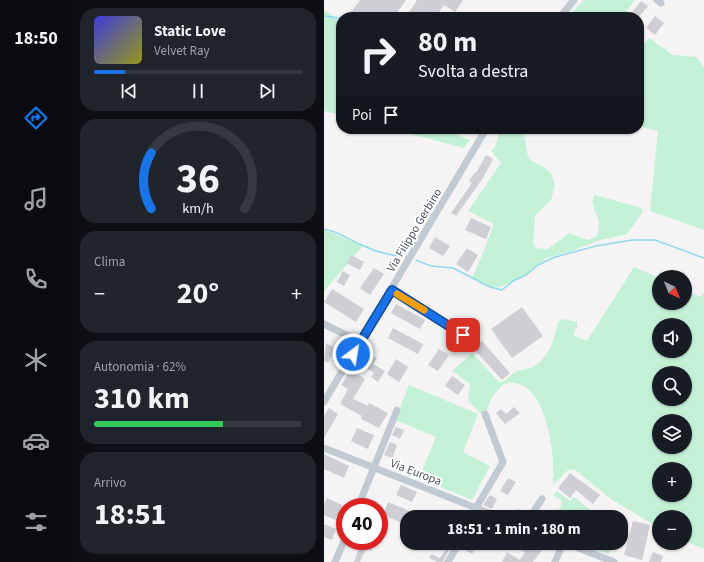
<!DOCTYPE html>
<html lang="it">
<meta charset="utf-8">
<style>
body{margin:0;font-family:"Source Sans 3",sans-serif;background:#20242c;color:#f1f3f6;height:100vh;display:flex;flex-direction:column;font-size:15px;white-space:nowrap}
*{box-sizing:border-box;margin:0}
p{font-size:13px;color:#9ea1a6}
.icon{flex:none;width:22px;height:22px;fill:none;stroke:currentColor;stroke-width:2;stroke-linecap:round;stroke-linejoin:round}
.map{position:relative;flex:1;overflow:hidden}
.side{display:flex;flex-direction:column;gap:8px;padding:8px;background:#0d0f14;width:252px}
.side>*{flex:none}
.top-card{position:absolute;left:12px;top:12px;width:308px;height:122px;border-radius:16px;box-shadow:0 1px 3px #0004;background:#171b24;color:#f1f3f6;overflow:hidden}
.needle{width:26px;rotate:137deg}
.controls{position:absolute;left:328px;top:270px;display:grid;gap:8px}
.controls a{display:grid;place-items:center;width:40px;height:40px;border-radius:50%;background:#171b24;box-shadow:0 1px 3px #0004;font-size:20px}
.speed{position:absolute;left:12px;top:498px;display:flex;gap:8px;font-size:20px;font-weight:700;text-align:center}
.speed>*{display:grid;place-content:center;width:52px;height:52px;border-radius:50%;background:#171b24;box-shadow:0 1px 3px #0004;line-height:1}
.speed .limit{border:6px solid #d22;background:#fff;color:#111}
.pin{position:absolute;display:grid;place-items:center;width:34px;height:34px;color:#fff;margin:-17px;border-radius:8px;box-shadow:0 2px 6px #0006}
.me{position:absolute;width:44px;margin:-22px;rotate:31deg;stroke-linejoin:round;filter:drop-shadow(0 0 3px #0008)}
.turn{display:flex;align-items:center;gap:14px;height:84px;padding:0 16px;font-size:18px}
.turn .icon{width:52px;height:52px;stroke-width:2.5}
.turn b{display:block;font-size:28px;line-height:34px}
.then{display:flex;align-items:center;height:38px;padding:0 16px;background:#0003;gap:8px;font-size:15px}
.big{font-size:30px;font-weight:700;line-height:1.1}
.side .widget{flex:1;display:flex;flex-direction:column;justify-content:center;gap:6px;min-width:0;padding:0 14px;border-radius:16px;background:#20242c}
.side .dial{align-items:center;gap:0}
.dial svg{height:104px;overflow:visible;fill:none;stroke:#363941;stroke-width:7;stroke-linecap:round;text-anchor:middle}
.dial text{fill:#f1f3f6;stroke:none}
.song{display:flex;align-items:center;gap:12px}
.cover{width:48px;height:48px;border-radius:6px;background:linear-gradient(135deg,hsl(240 70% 55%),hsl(60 70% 35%))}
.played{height:4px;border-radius:2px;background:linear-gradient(90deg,#1a73e8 15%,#363941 15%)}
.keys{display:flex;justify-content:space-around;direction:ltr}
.heat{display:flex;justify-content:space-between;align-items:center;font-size:22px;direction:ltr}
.charge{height:6px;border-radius:3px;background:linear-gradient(90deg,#34c759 62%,#363941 0)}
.trip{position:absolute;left:76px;top:510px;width:228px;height:40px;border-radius:16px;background:#171b24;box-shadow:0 1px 3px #0004;font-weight:700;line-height:40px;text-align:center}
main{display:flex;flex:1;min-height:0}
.dock{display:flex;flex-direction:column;width:72px;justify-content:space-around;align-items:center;background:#090b0e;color:#9ea1a6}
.dock .icon{width:28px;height:28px}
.dock .current{color:#1a73e8}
.dock b{font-size:18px;color:#f1f3f6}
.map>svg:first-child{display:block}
.green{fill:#c3f1d5;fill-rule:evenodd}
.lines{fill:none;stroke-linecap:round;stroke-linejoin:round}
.stream{stroke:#90daee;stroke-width:1.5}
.building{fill:#cdcfd5}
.minor{stroke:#c1cad2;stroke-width:7}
.route-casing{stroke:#114b97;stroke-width:10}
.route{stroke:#1a73e8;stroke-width:7}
.slow{stroke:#f59e0b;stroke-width:7}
.labels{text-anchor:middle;stroke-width:4;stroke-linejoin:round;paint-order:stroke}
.street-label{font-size:12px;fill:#4a5661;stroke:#fff}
</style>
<main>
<nav class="dock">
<b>18:50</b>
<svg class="icon current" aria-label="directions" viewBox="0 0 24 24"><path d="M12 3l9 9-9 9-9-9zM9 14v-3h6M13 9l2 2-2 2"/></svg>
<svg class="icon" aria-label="music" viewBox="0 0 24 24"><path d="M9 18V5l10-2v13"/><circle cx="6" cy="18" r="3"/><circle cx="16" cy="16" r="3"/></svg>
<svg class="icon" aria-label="phone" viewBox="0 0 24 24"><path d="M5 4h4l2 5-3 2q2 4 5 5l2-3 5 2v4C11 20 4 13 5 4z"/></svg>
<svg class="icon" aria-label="climate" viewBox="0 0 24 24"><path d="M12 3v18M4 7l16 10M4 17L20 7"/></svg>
<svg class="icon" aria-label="car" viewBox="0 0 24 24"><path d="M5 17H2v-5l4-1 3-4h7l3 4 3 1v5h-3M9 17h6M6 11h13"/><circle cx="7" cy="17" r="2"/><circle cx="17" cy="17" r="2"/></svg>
<svg class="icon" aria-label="filters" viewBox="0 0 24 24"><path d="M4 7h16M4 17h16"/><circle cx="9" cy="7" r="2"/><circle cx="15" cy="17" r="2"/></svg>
</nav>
<section class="side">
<div class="widget">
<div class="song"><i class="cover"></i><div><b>Static Love</b><p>Velvet Ray</p></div></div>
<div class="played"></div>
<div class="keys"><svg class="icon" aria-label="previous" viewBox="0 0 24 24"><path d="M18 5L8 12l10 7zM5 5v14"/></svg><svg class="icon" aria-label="pause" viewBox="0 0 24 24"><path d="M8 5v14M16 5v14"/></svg><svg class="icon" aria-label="next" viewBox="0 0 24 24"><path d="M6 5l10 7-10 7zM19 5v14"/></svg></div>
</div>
<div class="widget dial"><svg viewBox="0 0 100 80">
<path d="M14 69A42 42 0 1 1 86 69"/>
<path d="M14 69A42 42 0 0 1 14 26" stroke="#1a73e8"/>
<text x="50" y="56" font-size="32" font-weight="700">36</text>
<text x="50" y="72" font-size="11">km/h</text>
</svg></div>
<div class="widget"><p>Clima</p>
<div class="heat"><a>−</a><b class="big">20°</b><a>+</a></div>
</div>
<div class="widget"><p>Autonomia · 62%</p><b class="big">310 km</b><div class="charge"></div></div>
<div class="widget"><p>Arrivo</p><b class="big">18:51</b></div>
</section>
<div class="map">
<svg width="380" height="562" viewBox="0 0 380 562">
<rect width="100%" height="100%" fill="#f5f3f3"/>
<path class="green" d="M260,0H311L298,17H244Z
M0,10L17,21V115L0,111Z
M325,38L349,55L373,57L380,68V230L326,211L334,131L315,126V49Z
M68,129H118L146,140L140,148Z
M184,129C208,130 198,146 206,160L220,167L227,173L231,185L227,200L211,216L209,244L211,248L224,249L245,233L263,240L272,237C282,219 262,206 271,195L317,208L319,211L303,234L276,240L248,251L222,258L201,276L176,287H166L148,278L157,258L170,224L144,211L177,163L167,151L171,147L175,134Z
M0,229L39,246L0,291Z
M310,267L335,278V303H361V290L377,297L380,292V549L361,541V517H335V528L287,499L250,469L244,470L229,485C232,458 223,372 179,384L168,397L160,417L144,401L146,384L128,371L148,353L176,383C185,379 185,375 191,372C196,369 203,370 209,367C226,357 230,339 234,322L238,319L253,322V327L249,335L263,341ZM335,325H361V351H335ZM335,373H361V399H335ZM335,421H361V447H335ZM335,469H361V495H335Z
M85,385L154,414L139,452L166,466L148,500L95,478L112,437L71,420Z
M233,491L246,501L250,497L270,513L269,517H230L237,506L238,501L229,495Z
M255,543H289L285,554Z"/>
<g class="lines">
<path class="stream" d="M0,16L16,18
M0,229C14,231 25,240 38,245C52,252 68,256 84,257
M92,260L107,266L129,268L166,287L178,290L189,281L202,275L214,265L231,257L272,246L308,240H331L380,258"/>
</g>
<path class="building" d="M36,0H82L70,17H35L27,12Z
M93,0H139L131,12L120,5L111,17H82Z
M317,1L324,6L315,17H304Z
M331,16L340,23L331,35L322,28Z
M162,155L169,159L159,178L132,216L127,213L148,183L145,181L151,172L152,173Z
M147,218L167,227L162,239L141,230Z
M111,237L126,246L119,256L105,248Z
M143,248L154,255L144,272L132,264Z
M27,255L40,262L36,270L23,263Z
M50,268L60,274L46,295L36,288Z
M19,271L26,275L20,286L13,282Z
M8,289L40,309L32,322L0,302Z
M72,304L101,320L96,329L67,313Z
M198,307L219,336L188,358L167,329Z
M69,328L99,344L94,354L64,338Z
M158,341L186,373L178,380L149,348Z
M2,343L11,348L4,363L0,361Z
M115,349L125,355L114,371L104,365Z
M44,353L53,358L49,364L61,371L54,382L47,377L50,373L37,364Z
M72,359L84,367L75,382L63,374Z
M27,370L41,379L29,399L44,406L45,403L64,413L55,428L37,419L38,416L16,404L24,389L17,385Z
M128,376L141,385L134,395L121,386Z
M190,407L196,413L181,424L172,413L177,409L182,414Z
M5,408L14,414L0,438V416Z
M72,427L80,430L76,439L68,435Z
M33,428L50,435L44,449L27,441Z
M66,442L73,445L68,458L60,455Z
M0,454L25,466L20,478L0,469Z
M246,473L276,495L269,504L252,490L246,498L234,488Z
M184,478L192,482L184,495L176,491Z
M77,485L93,492L88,502L72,495Z
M166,495L173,499L168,509L159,505Z
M3,498L18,505L11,520L0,515V504Z
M64,502L100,517H83V525L59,515Z
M193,509L203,512L201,517H190Z
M309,521L326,525L318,560L300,555Z
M0,524L12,529L8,540L0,537Z
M26,541H48L51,543L47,551L42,549L36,562H30L36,546Z
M141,543H155L148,554L138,548Z
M180,543H195L206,548L211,543L219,549L209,562H178L183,552L196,560L201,552Z
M122,549L125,550L119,562H114L105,558L107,554L116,558Z
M329,552L339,556L337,562H325Z"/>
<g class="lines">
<path class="minor" d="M333,0L337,3
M236,17L250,0
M67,290L139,335
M0,324L36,342
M0,402L162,129
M0,448L175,517
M34,507L73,410
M152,508L179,462L161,414
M150,517L154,509
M206,517L218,499
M242,543L290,562
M11,562L21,539
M124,562L135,543
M231,562L239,543"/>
</g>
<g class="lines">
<defs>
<path id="route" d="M29,354L68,290L139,335"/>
</defs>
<use href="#route" class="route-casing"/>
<use href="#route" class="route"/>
<path class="slow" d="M73,294L100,310"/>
</g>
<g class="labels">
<g class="street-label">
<text transform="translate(90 230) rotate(-59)" y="4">Via Filippo Gerbino</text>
<text transform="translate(92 472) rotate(21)" y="4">Via Europa</text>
</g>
</g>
</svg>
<div class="controls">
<a><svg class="needle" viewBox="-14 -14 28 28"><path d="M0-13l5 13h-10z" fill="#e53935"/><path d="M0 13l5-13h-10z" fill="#9ea1a6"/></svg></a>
<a><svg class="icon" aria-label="sound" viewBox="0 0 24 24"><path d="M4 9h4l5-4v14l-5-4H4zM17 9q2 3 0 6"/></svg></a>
<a><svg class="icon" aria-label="search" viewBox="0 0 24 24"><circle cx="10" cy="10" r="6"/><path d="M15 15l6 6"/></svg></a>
<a><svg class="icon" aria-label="layers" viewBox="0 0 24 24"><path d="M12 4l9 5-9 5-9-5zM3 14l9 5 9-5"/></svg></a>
<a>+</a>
<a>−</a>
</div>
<div class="speed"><div class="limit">40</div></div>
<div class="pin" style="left:139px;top:335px;background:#d93025"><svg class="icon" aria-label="arrive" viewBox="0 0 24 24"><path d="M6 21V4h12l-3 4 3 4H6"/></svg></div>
<svg class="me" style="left:29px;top:354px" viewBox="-20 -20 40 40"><circle r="17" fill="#1a73e8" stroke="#fff" stroke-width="3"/><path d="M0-11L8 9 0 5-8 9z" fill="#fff"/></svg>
<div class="trip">18:51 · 1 min · 180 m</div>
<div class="top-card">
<div class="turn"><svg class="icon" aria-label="right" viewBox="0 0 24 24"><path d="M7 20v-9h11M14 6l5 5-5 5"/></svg><div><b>80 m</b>Svolta a destra</div></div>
<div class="then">Poi<svg class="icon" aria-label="arrive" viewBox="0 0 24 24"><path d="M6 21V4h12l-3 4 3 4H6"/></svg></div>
</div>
</div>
</main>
